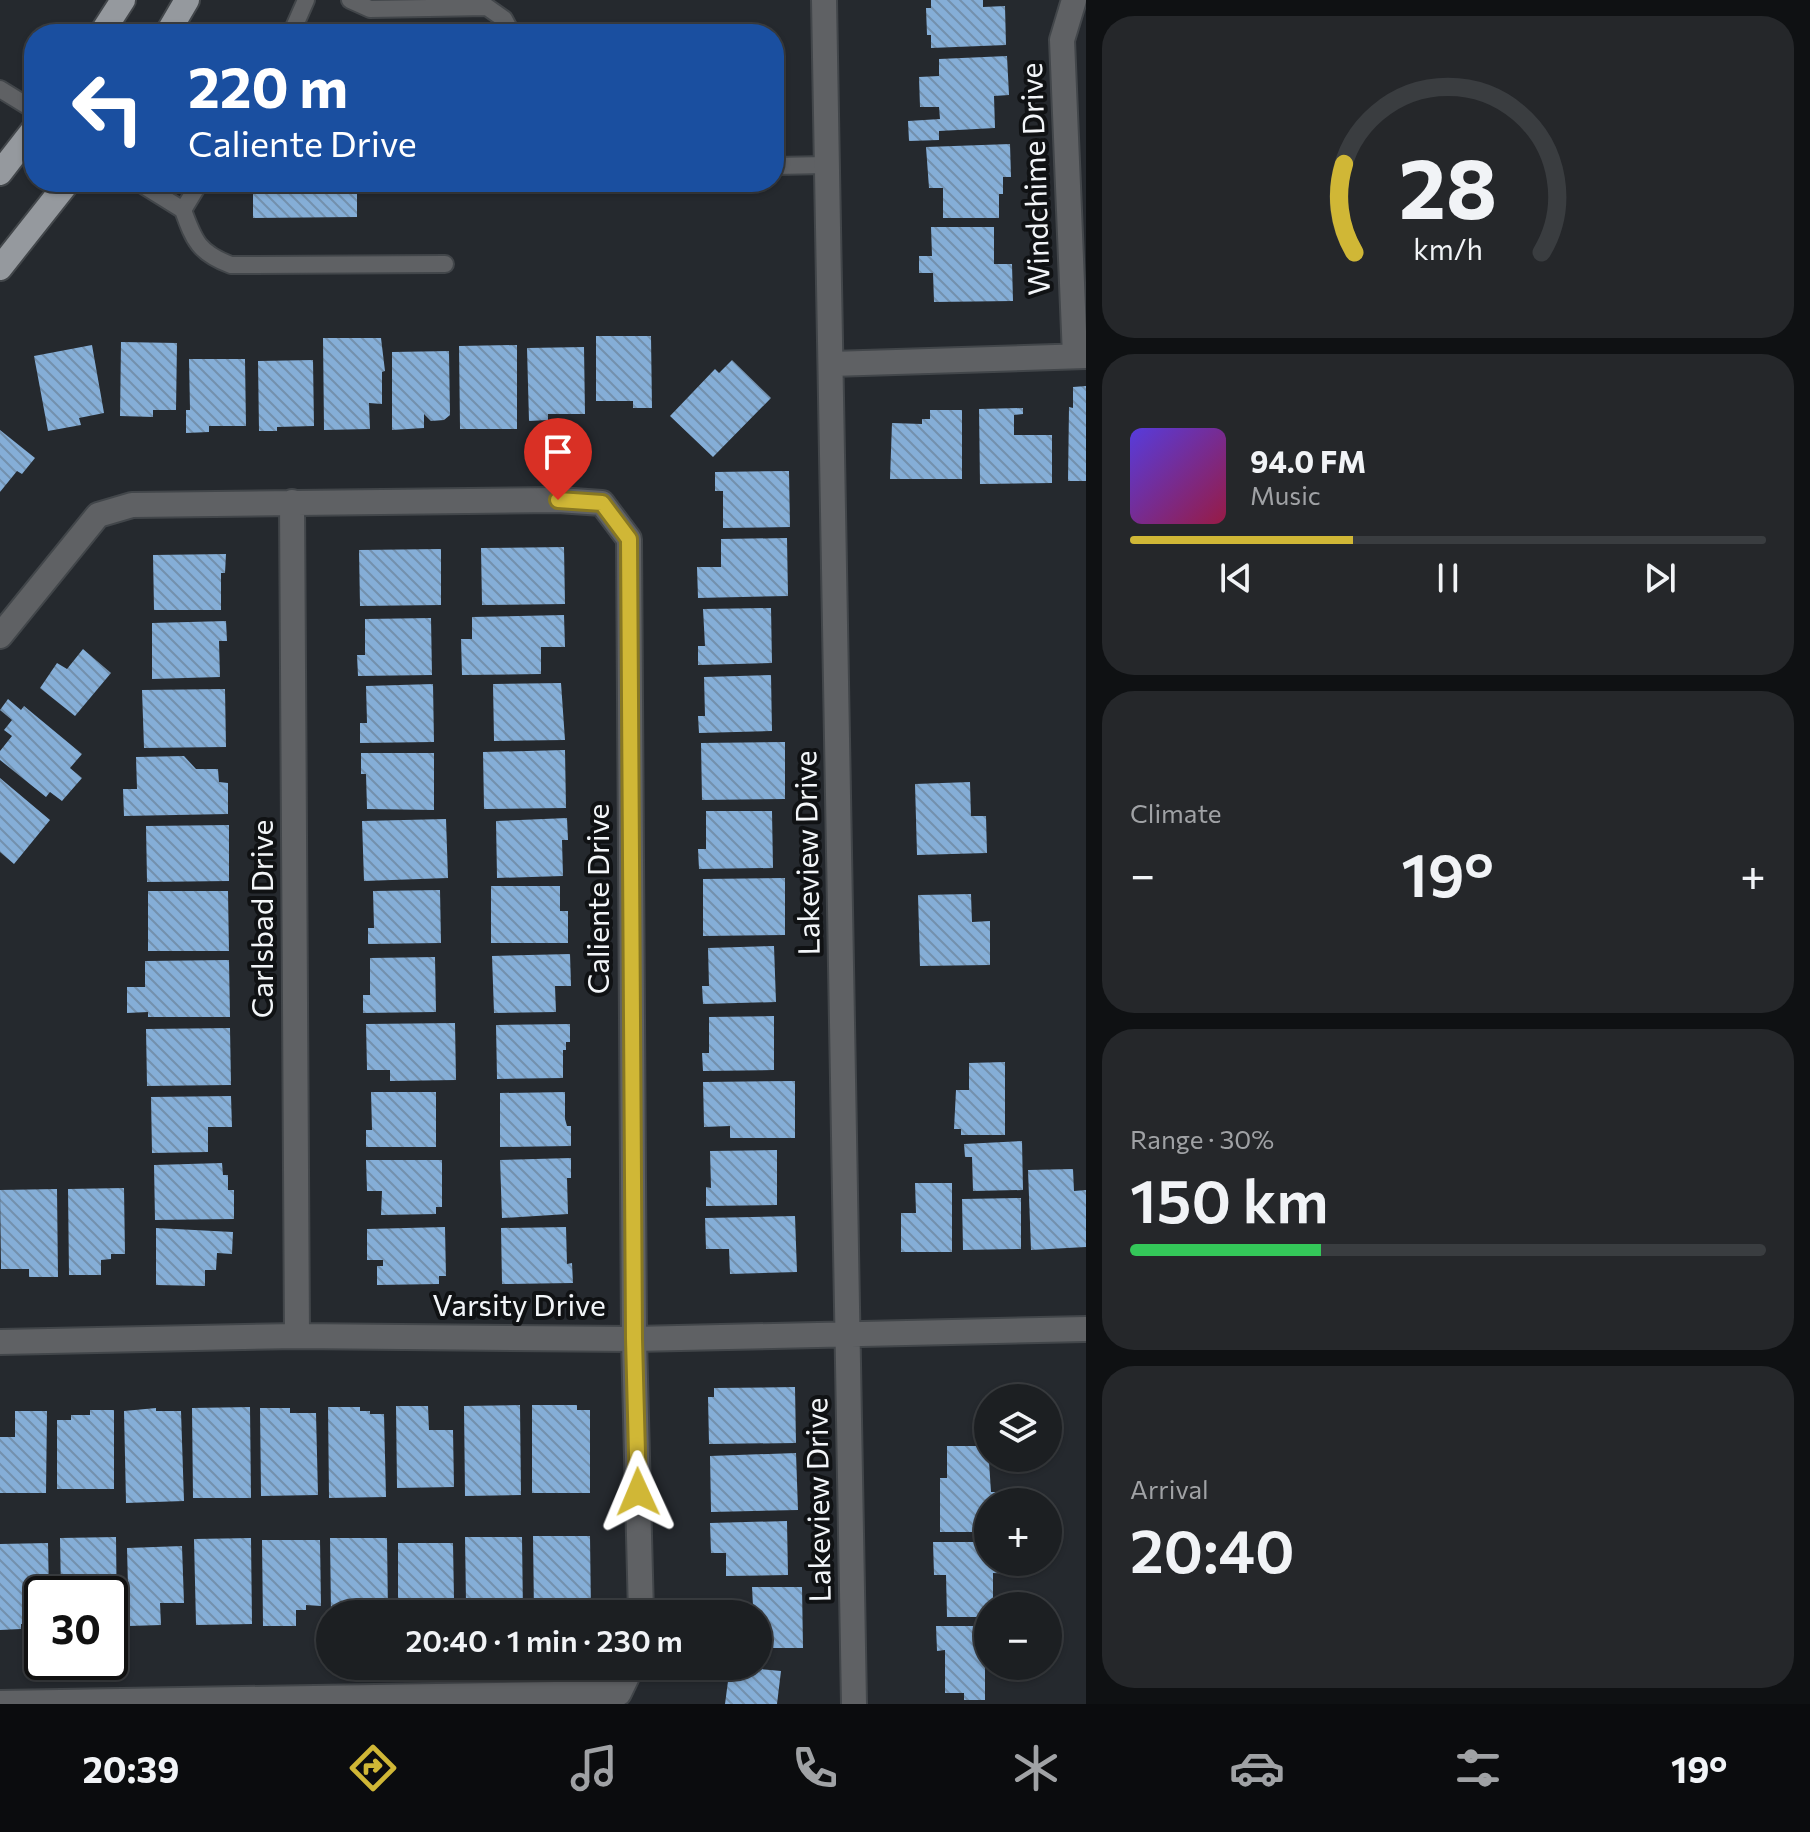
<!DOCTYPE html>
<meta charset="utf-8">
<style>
body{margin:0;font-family:Commissioner,sans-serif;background:#25272a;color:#f1f3f6;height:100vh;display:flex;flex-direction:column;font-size:30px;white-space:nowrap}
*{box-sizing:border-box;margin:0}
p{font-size:26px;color:#a0a2a5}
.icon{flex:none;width:44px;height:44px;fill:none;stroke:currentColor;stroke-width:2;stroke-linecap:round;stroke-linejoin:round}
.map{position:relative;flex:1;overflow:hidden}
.drawer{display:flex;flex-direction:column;gap:16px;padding:16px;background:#0f1113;width:724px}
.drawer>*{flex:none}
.hud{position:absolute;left:24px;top:24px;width:760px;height:168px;border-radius:32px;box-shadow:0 2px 6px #0004,0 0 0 2px #3a3d40;background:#1a4fa0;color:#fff;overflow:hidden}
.tools{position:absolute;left:974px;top:1384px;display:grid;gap:16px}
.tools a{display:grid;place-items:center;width:88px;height:88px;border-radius:50%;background:#1c1f22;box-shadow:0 2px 6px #0004,0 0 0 2px #3a3d40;font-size:40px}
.speed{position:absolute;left:24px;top:1576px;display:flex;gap:16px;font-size:40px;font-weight:700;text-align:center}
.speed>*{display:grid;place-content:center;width:104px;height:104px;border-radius:50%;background:#1c1f22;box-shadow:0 2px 6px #0004,0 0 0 2px #3a3d40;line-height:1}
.speed .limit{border:4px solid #111;border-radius:12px;background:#fff;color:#111}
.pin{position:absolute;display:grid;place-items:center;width:68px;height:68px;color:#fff;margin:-82px -34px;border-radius:50% 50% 50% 0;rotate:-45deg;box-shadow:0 0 8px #0007}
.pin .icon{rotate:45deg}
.me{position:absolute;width:88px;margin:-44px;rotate:359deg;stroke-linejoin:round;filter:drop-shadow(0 0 6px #0008)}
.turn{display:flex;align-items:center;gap:28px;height:168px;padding:0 32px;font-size:36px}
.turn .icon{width:104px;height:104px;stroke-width:2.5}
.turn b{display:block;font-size:56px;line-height:68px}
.big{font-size:60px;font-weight:600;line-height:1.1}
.drawer .card{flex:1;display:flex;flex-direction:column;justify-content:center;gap:12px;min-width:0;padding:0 28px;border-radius:32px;background:#25272a}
.drawer .dial{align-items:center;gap:0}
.dial svg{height:208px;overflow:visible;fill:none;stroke:#3a3d40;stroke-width:7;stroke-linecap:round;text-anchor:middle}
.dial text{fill:#f1f3f6;stroke:none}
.song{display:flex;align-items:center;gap:24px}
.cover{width:96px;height:96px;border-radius:12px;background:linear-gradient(135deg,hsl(250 70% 55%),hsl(340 70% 35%))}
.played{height:8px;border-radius:4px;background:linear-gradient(90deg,#d0b736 35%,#3a3d40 35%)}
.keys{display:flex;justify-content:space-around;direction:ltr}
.heat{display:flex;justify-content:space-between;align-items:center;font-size:44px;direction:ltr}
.charge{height:12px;border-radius:6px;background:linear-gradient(90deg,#34c759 30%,#3a3d40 0)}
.trip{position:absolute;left:316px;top:1600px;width:456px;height:80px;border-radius:40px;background:#1c1f22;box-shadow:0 2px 6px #0004,0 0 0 2px #3a3d40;font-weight:600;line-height:80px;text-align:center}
.menu{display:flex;height:128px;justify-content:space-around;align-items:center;background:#0b0c0e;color:#a0a2a5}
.menu .icon{width:56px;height:56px}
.menu .on{color:#d0b736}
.menu b{font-size:36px;color:#f1f3f6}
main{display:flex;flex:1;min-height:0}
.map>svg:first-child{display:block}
.building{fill:url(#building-back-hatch)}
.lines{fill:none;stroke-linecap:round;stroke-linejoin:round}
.lane-casing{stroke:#42464a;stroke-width:20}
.street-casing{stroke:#42464a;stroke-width:28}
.primary-casing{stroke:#42464a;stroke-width:28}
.lane{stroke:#5f6164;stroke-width:16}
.street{stroke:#5f6164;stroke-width:24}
.primary{stroke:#95999e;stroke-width:24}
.route-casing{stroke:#877723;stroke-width:20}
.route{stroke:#d0b736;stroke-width:14}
.labels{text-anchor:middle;stroke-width:8;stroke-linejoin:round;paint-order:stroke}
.street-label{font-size:30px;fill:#f2f5f8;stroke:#101214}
</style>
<main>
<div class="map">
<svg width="1086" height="1704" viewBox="0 0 1086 1704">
<defs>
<pattern id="building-back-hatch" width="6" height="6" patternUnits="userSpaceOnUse" patternTransform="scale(2)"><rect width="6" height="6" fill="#85aed7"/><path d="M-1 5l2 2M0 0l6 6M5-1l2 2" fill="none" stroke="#7390ad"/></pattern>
</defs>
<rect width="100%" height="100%" fill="#25292e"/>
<path class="building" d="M931,0H983V7L1005,6L1006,45L931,48V35H927L926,8H931Z
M1007,56L1009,95L994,96L995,128L939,131V140L909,141L908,121L940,119L939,107H920L919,77L939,76V59Z
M1010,144L1011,177H1003V194H999V218H943V188H929L926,147Z
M253,185H357V217L253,218Z
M931,227H994V264H1012L1013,301L934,302L933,273H919V256H932Z
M596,336H651L652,408H633V401H596Z
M323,338H381L385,371L382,372V404L369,403L370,429L324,430Z
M121,342L177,343L176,410H153V417L120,416Z
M92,345L104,413L79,418L81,425L48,431L34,356Z
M517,345V429H460L459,346Z
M584,347L585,414H548V420L529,421L527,348Z
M449,351L450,415L444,420L431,421L424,414V428L392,430V352Z
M189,359H245L246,426H209V432L186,433V410H190Z
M313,360L314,426L277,427V431H259L258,361Z
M732,360L771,398L713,457L670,416L715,369L719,373Z
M1086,386V481H1068L1069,407L1073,408V387Z
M1023,408V414L1014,415V435H1052V483L980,484L979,409Z
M930,410H962V479H890L892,423L922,424V419H930Z
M0,430L35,458L22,474L17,471L0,492Z
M789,471L790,527L723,528V491H715V472Z
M787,538L788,596L698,598L697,567H721V539Z
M564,547L565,604L482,605L481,548Z
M441,549V605L360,606L359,550Z
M226,554L225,573H221V610H154L153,555Z
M771,608L772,663L698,665V646H705L703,609Z
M564,615L565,647H541V674L462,675L461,639H472V617Z
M431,618L432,675L358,676L357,655H365V619Z
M226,621L227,641H219L220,677L152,679V623Z
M83,649L111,673L75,716L40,688L57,663L67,669Z
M771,675L772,731L699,733L698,716H705L704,677Z
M561,683L565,740L494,741L493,684Z
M433,684L434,742L360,743V723H367L366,686Z
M225,689L226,747L144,748L142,690Z
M8,699L21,710L24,706L82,754L70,768L82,778L62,801L50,792L46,797L0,760V751L12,736L4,730L12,720L0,710Z
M785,742V799L702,800L701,743Z
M565,750L566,808L484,809L483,752Z
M361,753H434V810L367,809L366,774H361Z
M184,756L196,769H218L219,782L228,783V814L124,816L123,789H137L136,757Z
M0,778L50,820L14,864L0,852Z
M970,782L971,816H986L987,853L917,855L915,784Z
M706,811H772L773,868L699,869L698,849H706Z
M567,818L568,840H562L563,876L497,878L496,821Z
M446,819L448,878L364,881L362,821Z
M229,825V881L147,882L146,826Z
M785,878V935L703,936V879Z
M491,886H560V911H568V943H491Z
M440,890L441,943L368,944V928H374L373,891Z
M148,891H228L229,951H148Z
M971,894L972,922L990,921V965L920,966L918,895Z
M774,946L776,1002L703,1004L702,986H709L708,948Z
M570,954L571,986H555L556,1012L494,1013L492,956Z
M435,957L436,1012L363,1013V995H370V958Z
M229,960L230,1017H148V1012L127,1013V987H145V961Z
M774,1016V1070L703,1071L702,1053H709V1017Z
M455,1023L456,1080L390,1081V1070H367L366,1024Z
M570,1024V1042H566V1050H563V1078L497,1079L496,1025Z
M230,1028L231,1085L147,1086L146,1029Z
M1005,1062V1135H961V1129H954L956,1090H969V1063Z
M795,1081V1138H730V1126L704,1127L703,1082Z
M371,1092H436V1147H366V1130H372Z
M565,1092V1119L567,1126H571V1146L500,1147V1093Z
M231,1096L232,1127H208V1152L152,1153L151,1097Z
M1022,1141L1023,1190L973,1191L972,1157H965L964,1144Z
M777,1150V1205L706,1206V1187L711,1188L710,1151Z
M571,1158V1178H567L568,1214L502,1218L500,1160Z
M366,1160H442V1207H436V1214L381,1215L382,1191H367Z
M222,1163L223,1175H228V1190H234V1219L155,1220L154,1165Z
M1073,1169L1074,1191L1086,1190V1247L1031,1250L1028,1170Z
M915,1183H952V1252H901V1213H916Z
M124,1188L125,1254H111V1259L101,1260V1275H69L68,1189Z
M57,1189L58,1277H29V1269H1L0,1190Z
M1021,1198V1249L963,1250L962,1199Z
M795,1216L797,1272L730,1274L729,1249H706L705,1218Z
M445,1227L446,1276H439V1284L377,1285V1266H383V1260H367V1229Z
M566,1227L567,1264L572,1263L573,1283L502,1284L501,1228Z
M156,1228L233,1232L232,1254L217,1253L216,1270H205V1286L156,1285Z
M795,1387L796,1443L709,1444L708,1397H714V1388Z
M520,1405L521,1495L465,1496L464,1406Z
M532,1405H577V1410H590V1493H532Z
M396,1406H428L429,1430H453L454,1487L397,1488Z
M250,1407L251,1498H193L192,1408Z
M328,1407H360V1411H370V1414H384L386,1497L329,1498Z
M156,1408V1411H181L184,1501L126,1503L124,1411Z
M260,1408H290V1413H316L318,1495L261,1496Z
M90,1410H114V1489H57V1420H71V1415H90Z
M15,1411H47L46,1493H0V1437H15Z
M947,1446H988L991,1492H1000V1502H988V1532H940V1478H947Z
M796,1453L798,1510L711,1512L710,1456Z
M787,1521L788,1575L726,1576V1553H711L710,1523Z
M533,1536H590L591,1614H534Z
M116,1537L117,1627H110V1594H61L60,1538Z
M465,1537H522L523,1614H492V1607L473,1608V1603H466Z
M251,1538L252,1624L196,1625L194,1539Z
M330,1538H387L388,1614H331Z
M262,1540H320L321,1606L306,1605V1610H296V1626H263Z
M933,1542H988V1562H1013V1574L993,1573V1606H988V1617H947L946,1575H934Z
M48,1543L49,1594H42V1624H21V1629L0,1630V1544Z
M398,1543H453L454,1599L431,1600V1614H398Z
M182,1546L184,1603H160L161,1625L129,1626L127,1548Z
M752,1587H802L803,1648H758V1614H742V1606H753Z
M936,1626H988V1655H985V1700H964V1693H945V1650L937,1651Z
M730,1666L781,1671L777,1704H725Z"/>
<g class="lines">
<defs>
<path id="lane" d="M350,0L370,9L487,7L504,19L512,34
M291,34L306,0
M0,89L34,110
M774,166L827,165
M138,182L183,210L200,182
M183,210C194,241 199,253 231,265L445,264"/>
<path id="street" d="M824,0L854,1704
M1074,0L1062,40L1075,356
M831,364L1086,356
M292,502L297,1336
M0,636L98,515L132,505L558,500L602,503L629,539L634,1339L641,1614
M0,1342L297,1336L634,1339L1086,1329
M0,1703L619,1693L632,1666"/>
<path id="primary" d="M101,34L123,0
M167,34L187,0
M0,173L34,129
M0,268L68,182"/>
</defs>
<use href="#lane" class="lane-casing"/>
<use href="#street" class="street-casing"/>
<use href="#primary" class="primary-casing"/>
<use href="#lane" class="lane"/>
<use href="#street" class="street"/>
<use href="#primary" class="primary"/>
</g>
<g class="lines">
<defs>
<path id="route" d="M558,500L602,503L629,539L634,1339L638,1492"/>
</defs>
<use href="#route" class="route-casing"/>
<use href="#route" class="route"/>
</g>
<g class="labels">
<g class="street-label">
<text transform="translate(1036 179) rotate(-92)" y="10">Windchime Drive</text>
<text transform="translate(808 853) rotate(-91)" y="10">Lakeview Drive</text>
<text transform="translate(599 899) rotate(-90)" y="10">Caliente Drive</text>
<text transform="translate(263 919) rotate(-90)" y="10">Carlsbad Drive</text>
<text x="519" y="1316">Varsity Drive</text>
<text transform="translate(819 1500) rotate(-91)" y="10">Lakeview Drive</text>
</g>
</g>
</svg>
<div class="tools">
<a><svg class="icon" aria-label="layers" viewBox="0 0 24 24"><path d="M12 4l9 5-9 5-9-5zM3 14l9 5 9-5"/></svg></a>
<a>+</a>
<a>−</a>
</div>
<div class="speed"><div class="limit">30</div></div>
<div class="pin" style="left:558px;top:500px;background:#d93025"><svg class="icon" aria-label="arrive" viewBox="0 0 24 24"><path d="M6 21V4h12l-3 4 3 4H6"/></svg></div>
<svg class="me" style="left:638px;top:1492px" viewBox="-20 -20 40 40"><path d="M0-17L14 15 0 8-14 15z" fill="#d0b736" stroke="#fff" stroke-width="4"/></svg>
<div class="trip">20:40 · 1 min · 230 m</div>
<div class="hud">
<div class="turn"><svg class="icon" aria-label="left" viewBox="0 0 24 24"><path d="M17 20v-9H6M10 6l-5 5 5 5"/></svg><div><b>220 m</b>Caliente Drive</div></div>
</div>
</div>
<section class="drawer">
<div class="card dial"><svg viewBox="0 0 100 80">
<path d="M14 69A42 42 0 1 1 86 69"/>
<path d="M14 69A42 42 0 0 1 10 35" stroke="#d0b736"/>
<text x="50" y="56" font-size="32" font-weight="700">28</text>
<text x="50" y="72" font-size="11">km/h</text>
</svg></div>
<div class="card">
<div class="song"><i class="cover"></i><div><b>94.0 FM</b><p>Music</p></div></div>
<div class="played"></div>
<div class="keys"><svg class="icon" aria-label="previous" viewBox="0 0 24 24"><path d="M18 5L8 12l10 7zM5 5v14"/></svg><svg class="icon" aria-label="pause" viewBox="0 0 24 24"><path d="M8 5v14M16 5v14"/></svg><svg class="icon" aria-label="next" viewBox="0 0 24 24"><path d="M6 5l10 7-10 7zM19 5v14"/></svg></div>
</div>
<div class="card"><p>Climate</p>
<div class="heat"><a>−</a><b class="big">19°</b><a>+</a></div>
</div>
<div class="card"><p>Range · 30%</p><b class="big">150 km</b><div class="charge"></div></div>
<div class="card"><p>Arrival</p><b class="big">20:40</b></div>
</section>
</main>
<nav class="menu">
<b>20:39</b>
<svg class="icon on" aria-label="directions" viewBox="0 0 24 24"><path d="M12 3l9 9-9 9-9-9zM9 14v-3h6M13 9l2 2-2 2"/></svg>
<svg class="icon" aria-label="music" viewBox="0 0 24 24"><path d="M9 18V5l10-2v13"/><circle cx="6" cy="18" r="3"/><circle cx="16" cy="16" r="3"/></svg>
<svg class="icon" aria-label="phone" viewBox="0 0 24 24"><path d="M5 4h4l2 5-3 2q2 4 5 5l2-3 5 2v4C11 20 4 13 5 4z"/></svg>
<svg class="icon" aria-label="climate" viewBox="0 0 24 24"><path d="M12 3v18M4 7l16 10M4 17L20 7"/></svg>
<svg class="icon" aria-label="car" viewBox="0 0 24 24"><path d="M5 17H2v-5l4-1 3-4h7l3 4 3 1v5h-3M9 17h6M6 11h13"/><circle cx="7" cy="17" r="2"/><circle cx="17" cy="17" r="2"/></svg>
<svg class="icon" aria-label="filters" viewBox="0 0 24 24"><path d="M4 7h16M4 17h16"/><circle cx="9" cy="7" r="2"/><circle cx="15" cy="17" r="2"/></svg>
<b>19°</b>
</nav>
